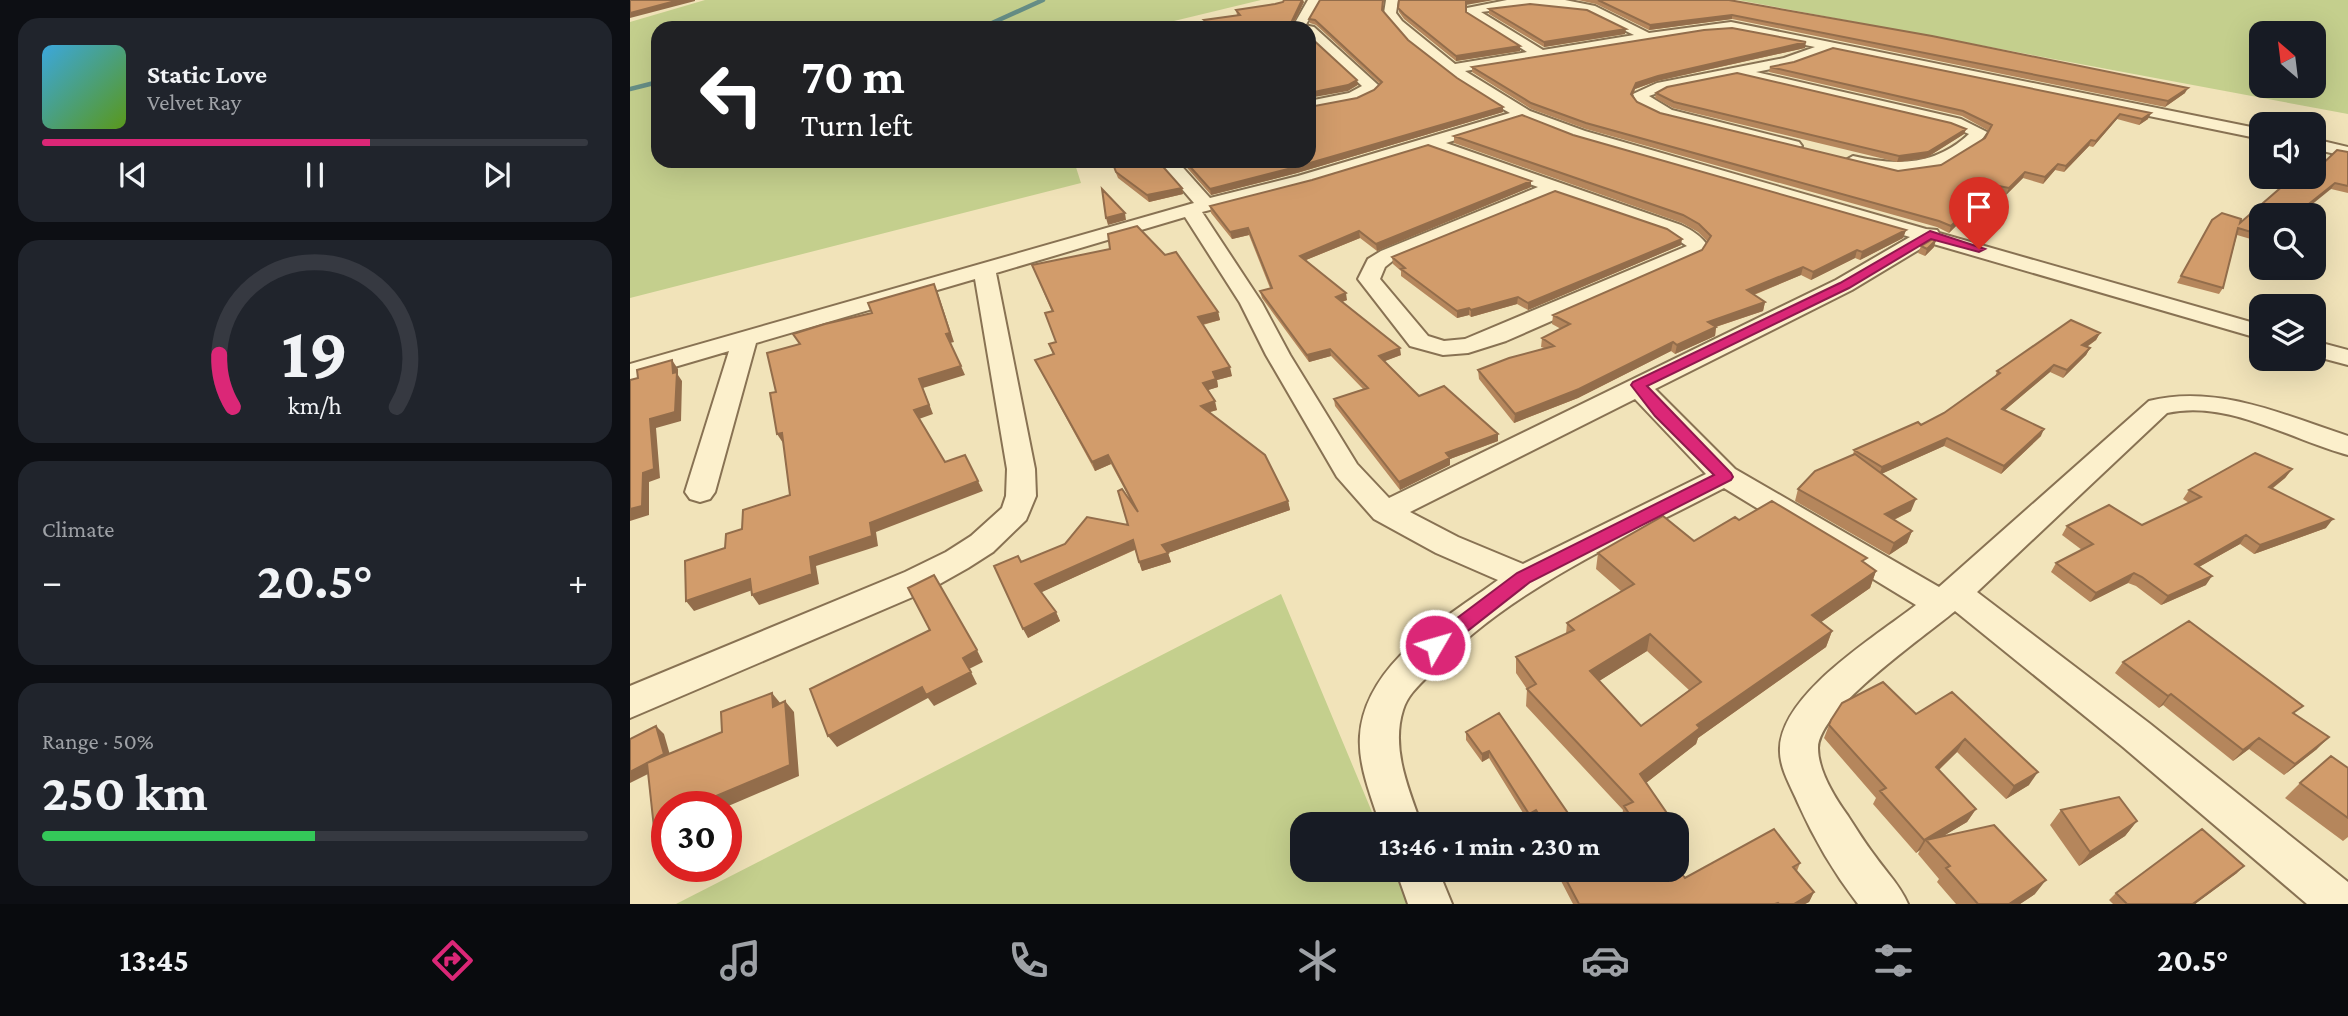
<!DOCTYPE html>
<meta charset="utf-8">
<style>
body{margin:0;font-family:"Crimson Pro",serif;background:#20242c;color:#f1f3f6;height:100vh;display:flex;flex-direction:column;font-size:26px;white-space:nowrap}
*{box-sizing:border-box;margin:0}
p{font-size:23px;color:#9ea1a6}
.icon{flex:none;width:38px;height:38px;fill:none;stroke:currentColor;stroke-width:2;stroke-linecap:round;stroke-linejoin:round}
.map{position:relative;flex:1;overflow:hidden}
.panel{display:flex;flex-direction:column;gap:18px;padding:18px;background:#0d0f14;width:630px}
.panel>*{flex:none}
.banner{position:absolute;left:21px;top:21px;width:665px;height:147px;border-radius:21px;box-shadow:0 7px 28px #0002;background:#202124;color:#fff;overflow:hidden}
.needle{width:46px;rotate:332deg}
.tools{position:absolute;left:1619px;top:21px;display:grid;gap:14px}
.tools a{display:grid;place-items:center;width:77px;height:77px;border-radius:14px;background:#171b24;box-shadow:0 7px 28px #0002;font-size:35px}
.speed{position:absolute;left:21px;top:791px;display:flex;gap:14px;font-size:35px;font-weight:700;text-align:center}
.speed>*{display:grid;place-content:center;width:91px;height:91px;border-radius:50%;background:#171b24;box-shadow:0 7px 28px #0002;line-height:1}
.speed .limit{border:10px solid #d22;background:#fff;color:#111}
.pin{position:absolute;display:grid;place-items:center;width:60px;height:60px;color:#fff;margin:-72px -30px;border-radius:50% 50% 50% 0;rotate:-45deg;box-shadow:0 0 7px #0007}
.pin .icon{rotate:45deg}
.me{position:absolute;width:77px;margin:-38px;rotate:52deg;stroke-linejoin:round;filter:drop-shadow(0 0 5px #0008)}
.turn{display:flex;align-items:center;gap:24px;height:147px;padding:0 35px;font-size:32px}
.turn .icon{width:91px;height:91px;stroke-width:2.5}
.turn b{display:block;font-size:49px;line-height:60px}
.big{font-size:52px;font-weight:700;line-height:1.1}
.panel .card{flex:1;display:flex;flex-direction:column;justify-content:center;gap:10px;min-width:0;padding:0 24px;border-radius:21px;background:#20242c}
.panel .dial{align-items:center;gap:0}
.dial svg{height:182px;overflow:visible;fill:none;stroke:#363941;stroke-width:7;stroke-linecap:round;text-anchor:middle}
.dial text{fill:#f1f3f6;stroke:none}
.song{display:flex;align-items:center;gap:21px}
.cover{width:84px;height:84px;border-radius:10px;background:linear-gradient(135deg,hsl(200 70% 55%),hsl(90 70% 35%))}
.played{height:7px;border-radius:4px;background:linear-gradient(90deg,#db2777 60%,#363941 60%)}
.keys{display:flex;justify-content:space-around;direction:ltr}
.heat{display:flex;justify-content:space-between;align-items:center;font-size:38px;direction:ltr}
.charge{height:10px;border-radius:5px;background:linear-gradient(90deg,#34c759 50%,#363941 0)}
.trip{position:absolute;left:660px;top:812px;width:399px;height:70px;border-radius:21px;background:#171b24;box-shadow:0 7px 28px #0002;font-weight:700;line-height:70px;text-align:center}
.dock{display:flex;height:112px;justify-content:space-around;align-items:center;background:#090b0e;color:#9ea1a6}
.dock .icon{width:49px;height:49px}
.dock .current{color:#db2777}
.dock b{font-size:32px;color:#f1f3f6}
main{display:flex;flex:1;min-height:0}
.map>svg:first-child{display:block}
.green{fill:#c4cf8d;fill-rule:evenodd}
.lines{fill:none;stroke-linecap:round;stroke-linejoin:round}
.stream{stroke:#668e86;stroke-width:4.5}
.street-casing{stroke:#887253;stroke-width:4}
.street{fill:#fcf0cc;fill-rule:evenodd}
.wall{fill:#b5865c;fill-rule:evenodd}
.shaded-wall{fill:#936d4b}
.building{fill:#d29c6b;stroke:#936d4b;stroke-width:2;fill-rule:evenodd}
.route{fill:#db2777;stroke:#8e194d;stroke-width:2}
</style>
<main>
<section class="panel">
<div class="card">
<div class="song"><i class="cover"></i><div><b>Static Love</b><p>Velvet Ray</p></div></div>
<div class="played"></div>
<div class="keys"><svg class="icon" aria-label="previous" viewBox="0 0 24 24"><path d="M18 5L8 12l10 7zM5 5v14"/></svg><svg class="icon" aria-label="pause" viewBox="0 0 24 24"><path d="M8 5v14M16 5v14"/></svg><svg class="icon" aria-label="next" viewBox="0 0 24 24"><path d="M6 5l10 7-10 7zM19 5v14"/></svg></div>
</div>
<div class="card dial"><svg viewBox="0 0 100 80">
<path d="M14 69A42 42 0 1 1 86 69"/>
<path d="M14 69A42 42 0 0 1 8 46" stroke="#db2777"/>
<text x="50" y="56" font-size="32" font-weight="700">19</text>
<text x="50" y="72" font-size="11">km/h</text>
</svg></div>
<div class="card"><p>Climate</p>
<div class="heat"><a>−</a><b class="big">20.5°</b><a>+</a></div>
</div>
<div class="card"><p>Range · 50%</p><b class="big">250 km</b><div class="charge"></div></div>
</section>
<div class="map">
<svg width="1718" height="904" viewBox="0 0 1718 904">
<rect width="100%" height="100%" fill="#f1e3b9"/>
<path class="green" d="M75,0H631L515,28H28V161H444L451,183L0,298V22Z
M1108,0H1718V114ZM1631,33H1684V86H1631Z
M651,594L747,824H672V870H766L780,904H46Z"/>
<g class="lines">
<path class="stream" d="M351,28L413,0
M0,89L28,82"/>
<defs>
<path id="street" d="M678,0H690L674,28H662Z
M756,0H768L766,13L772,21L825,64L897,52L837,14V8L877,0H935L965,6L1019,33L1101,22L1631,129V139L1202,51L1162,65L1126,72L1331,119L1357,132C1327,179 1264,177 1217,165L1214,161L1223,156C1266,166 1305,166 1339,134L1320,126L1106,76L1036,90L1019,96L1042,110L1169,142L1172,146L1163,151L1030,116L1008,105L1003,94L1027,83L1154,58L1185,47L1101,30L1073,32L835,71L900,111L955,131L1296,229L1307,230L1309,233L1631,325V339L1300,243L1222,290L1025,389L1105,469L1309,587L1519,401C1587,384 1654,415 1718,436V455C1661,440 1598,399 1537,413L1347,592L1519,723L1718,882V904H1677L1493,747L1325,611C1294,637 1189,709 1188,748C1188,771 1205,798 1218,816C1227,830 1235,843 1245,856C1257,873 1270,885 1278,904H1228C1204,873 1184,839 1168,803C1161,786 1149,768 1150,748C1152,693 1245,637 1286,605L1094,488C991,542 878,589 798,676C788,686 777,696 773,710C761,748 778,788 791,824H750C741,796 728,765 730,736C735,663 816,618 868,580L806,553L744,519L707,477L636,355L610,303L555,217L366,273L405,469L406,496L396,520L363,552L338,568L299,590L0,718V686L275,572L316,552L341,536L372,508L376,496L377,469L345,279L126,343L85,492L80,499L70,502L60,499L55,492L99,351L0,380V364L564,203L528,161H547L580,198L668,176L880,113C836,88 783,55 754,13ZM900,6L957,12L1004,35L913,50L851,12ZM892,119L943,139L1280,237L1206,280L759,498L727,464L660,355L632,303L572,212L682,184L798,148L908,187L751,251L738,259L728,279L780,346L813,355L838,353L876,341L1070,256L1078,246C1071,236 1062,230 1051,225L816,143ZM925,194L1037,233L1057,246L835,339L814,341L798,336L750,279L755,267L765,259ZM1005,399L1076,474L893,564L828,537L780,512Z
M679,26L684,27L747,84L750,87C733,105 702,106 679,111V101L719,93L732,86L679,37V28H674Z
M1684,139L1718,147V157L1684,149Z
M1684,341L1718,350V365L1684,356Z
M766,870H808L822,904H778Z"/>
</defs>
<use href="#street" class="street-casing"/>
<use href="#street" class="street"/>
</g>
<path class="wall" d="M690,0H754L752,11L778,40L827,78L873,107V112L667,173L581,195L551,161H679L727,98L744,90L750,84L686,25L680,23L679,19Z
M769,0L836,12L890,51L826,61L774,19L769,12Z
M948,0H1099L1555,93L1535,107L1102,19L1019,30L966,4Z
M674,2L663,25L578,26L575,25L574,20L607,15L606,10Z
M859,9L995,34L914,47L859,14Z
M1175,48L1027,81L1005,89L1003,95L1007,102L1030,113L1268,171L1311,165L1355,138L1359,131L1332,116L1139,72L1140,67L1164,62L1518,119L1509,125L1487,119L1463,147L1459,146L1434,172L1425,170L1413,184L1393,178L1376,195L1367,192L1355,204L1350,202L1319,233L1307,227L956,129L901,109L842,72V67Z
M1026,93L1336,129L1334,134L1296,158L1267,162L1043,108L1025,98Z
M943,135L1276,230L1273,238L1230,260L1225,258L1181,280L1171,275L1124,295L1135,302L1133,311L1086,327L1085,336L1045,354L1041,351L948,398L884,423L849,379L848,370L914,348L911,347L912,338L931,329L922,324L923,315L1072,250L1078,242L1068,232L1052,223L824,143V136Z
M1718,152V193L1701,189L1631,215V242L1607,235L1593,288L1589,294L1547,283L1582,220L1610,223L1684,177Z
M481,161H528L552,188L553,194L519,202L488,178Z
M901,187L747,251L730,238L676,260L717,300L712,302L771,355L754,361L789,396L868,434V441L820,459V465L770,490L705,406L704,399L733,389L701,356L679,362L632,298L630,291L640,288L619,235L602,239L581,213L580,206Z
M1051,245L898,310L887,304L841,317L839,315L827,318L771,276V271L763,264L762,257Z
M1291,246L1304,247L1295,256L1288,253Z
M402,265L588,312L590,320L573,325L602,376L587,380L588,387L578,390L587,410L580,412L658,501L660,510L538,553L541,562L512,571L505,550L411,592L426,612L430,621L398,638L391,562L498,525L502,503L481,464L465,471L409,368L405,360L423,354L419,344L426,342L422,312Z
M1470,333L1466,340L1457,347L1460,348L1456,355L1433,378L1420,372L1375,410L1411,436L1371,474L1314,446L1251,474L1281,511L1264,520L1282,531L1277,543L1259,555L1165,501L1168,489L1223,455L1224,450L1291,425L1314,413L1365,377L1367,371Z
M1662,469L1655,478L1642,489L1696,528L1624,554L1610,544L1569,567L1576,585L1531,605L1506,586L1498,583L1460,602L1421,572L1426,563L1452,550L1432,535L1437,526L1512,525L1559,503L1553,499L1559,490Z
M1109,520L1235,563L1246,571L1240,588L1191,622L1202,631L1196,647L1068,738L1066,744L1016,783L1043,822V824H993L991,822L993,810L896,706L897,689L886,673V657L936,634L937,623L991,591L966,569L968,553L1064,541ZM1017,651L1059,690L1011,726L969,681Z
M1493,662L1665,714L1687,749L1654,775L1619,749L1603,761L1533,705L1529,708L1485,673Z
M1322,692L1399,785L1376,799L1327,752L1309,770L1346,809L1337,822L1313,836L1405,894L1390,904H1326L1307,882L1309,879L1288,854L1290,850L1286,853L1243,804L1246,798L1194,738L1201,720L1286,714Z
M836,732L942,819L941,824H910L905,818L898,821L859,758L852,762L836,740Z
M1718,768V837L1713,841L1655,798L1670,783Z
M1431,810L1507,821L1495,836L1449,866L1420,825Z
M1170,863L1167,871L1184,892L1179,902L1175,904H943L931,881L932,872L1046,870L1055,878Z
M1607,873L1565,904H1483L1479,900L1486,893Z"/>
<path class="shaded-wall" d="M49,0H65V1L0,18V13Z
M672,0H673L674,2L661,28L660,25Z
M841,0H864L836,5V1Z
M1102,15V19L1019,30L1020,25Z
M996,29L995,34L914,47V42Z
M1176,42L1175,48L1027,81L1005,89L1001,100V94L1006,83L1028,76Z
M890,46V51L826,61V56Z
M727,80L728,85L718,91L679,98V93Z
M1558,88L1555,93L1535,107L1538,101Z
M873,107V112L667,173L581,195L580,189Z
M1521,113L1518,119L1509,125L1512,119Z
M1490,114L1487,119L1463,147L1466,141Z
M1336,129L1334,134L1296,158L1267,162L1269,156Z
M1461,140L1459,146L1434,172L1436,166Z
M1428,164L1425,170L1413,184L1415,177Z
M1395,172L1393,178L1376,195L1379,188Z
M901,181V187L747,251L746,244Z
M1705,183L1701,189L1669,215H1665Z
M1369,186L1367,192L1355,204L1357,197Z
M552,188L553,194L519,202L517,195Z
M1353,196L1350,202L1319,233L1321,226Z
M495,213L496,220L478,225L476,218Z
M618,228L619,235L602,239L600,232Z
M1276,230L1273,238L1230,260L1232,252Z
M729,231L730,238L671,262L670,256Z
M1052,239L1051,245L898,310V303Z
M1306,240L1304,247L1295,256L1297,249Z
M1227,250L1225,258L1181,280L1183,272Z
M1173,267L1171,275L1115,298L1117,290Z
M304,284L308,293L324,342L320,343L316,334Z
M716,293L717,300L706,304V297Z
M888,297L887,304L841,317V310Z
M1135,302L1133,311L1076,330L1078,322Z
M839,308V315L827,318V311Z
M588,312L590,320L570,325L568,317Z
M1086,327L1085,336L1045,354L1047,345Z
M1470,333L1466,340L1449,352L1452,345Z
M1043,342L1041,351L948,398L884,423L885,414Z
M770,348L771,355L750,363L749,356Z
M1460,348L1456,355L1433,378L1437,370Z
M700,349L701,356L679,362L677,355Z
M42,360L48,369V375L52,381L51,421L26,428L30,478L19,482V515L0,521V509L13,473L20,419L43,373Z
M1424,365L1420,372L1368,416L1372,409Z
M331,366L335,375L293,388L303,414L289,419L284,410L289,379Z
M600,367L602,376L587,380L588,387L575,391L573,383L583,372Z
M585,401L587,410L573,414L571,406Z
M1414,429L1411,436L1371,474L1374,466Z
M152,433L153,443L147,434Z
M868,434V441L820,459V465L770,490L769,482L816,453Z
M1317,438L1314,446L1249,475L1252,467Z
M478,455L481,464L465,471L462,462Z
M1662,469L1655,478L1632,496L1639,487Z
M348,481L353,491L246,532L248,546L186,566L189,584L129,605L122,595L180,557L240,523Z
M1286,499L1281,511L1251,526L1255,514Z
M658,501L660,510L538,553L541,562L512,571L509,562L532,545Z
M1703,519L1696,528L1624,554L1630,545Z
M1282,531L1277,543L1259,555L1264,543Z
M1616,535L1610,544L1558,573L1565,564Z
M503,540L506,549L410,593L405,584Z
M1246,571L1240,588L1177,632L1182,615Z
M1504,573L1498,583L1460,602L1466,593Z
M1582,576L1576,585L1531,605L1538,596Z
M120,579L128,588L64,611L56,601Z
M426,612L430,621L398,638L393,629Z
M1202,631L1196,647L1068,738L1066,744L1007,790L1010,774L1067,725Z
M1020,634L1017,651L958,688L960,671Z
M347,650L353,662L339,669L333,658Z
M341,672L347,684L304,706L298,698L207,747L198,736L292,687Z
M142,693L151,704L143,707Z
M1541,694L1533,705L1529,708L1538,696Z
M155,701L164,712L169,776L96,807H60Z
M26,726L34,734L42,762L0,783V772Z
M1699,737L1687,749L1654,775L1665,764Z
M1629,738L1619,749L1603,761L1613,750Z
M1335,739L1327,752L1298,780L1306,767Z
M859,751V758L852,762V754Z
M1408,772L1399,785L1376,799L1384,786Z
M1346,809L1337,822L1300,844L1296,840L1290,850L1286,853L1294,840Z
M906,810L905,818L898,821L899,814Z
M37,821V838H36L24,828Z
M1507,821L1495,836L1449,866L1460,852Z
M1614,866L1607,873L1565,904H1563Z
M1416,880L1405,894L1390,904H1379Z
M1184,892L1179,902L1175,904H1164Z"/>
<path class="building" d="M0,0H49L0,13Z
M654,0H672L660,25L676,26V28H567L582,26L574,20L610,15L606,10L645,4L653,2Z
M690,0H753L752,10L778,40L827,78L873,107L666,167L580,189L555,161H679V107L727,98L744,90L752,82L685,20L679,19Z
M769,0H841L836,1V12L890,46L826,56L774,14L768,8Z
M968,0H1099L1302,36L1558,88L1538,101L1102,15L1020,25Z
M900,4L957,10L996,29L914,42L859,9Z
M1102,28L1176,42L1028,76L1006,83L1001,94L1007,102L1030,113L1268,171L1311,165L1355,138L1362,125L1333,111L1140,67L1164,62L1203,48L1521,113L1512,119L1490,114L1466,141L1461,140L1436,166L1428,164L1415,177L1395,172L1379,188L1369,186L1357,197L1353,196L1321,226L1309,221L956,123L901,103L842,67L1074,30Z
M679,36L727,80L718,85L679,93Z
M1107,73L1321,123L1336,129L1298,152L1269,156L1044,102L1026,93L1037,87Z
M892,115L943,135L1276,230L1232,252L1227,250L1183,272L1173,267L1117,290L1135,302L1078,322L1086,327L1047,345L1043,342L949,389L885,414L848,370L879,358L924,346L912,338L940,324L923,315L1072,250L1081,236L1069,224L1053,215L824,136Z
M798,145L901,181L746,244L729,231L670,256L716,293L706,297L770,348L749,356L789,396L814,386L868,434L816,453L820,458L769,482L704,399L738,388L700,349L677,355L630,291L642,288L618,228L600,232L580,206L682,180Z
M1707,150L1718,152V186L1705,183L1665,215H1631V235L1608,228L1593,288L1551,276L1582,220L1592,213L1611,219L1610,223L1663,177H1684V172Z
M482,161H528L552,188L517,195L486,172Z
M472,189L495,213L476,218Z
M925,191L1037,229L1052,239L898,303L888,297L841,310L839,308L827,311L771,269L775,268L762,257Z
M507,226L535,255L546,252L588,312L568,317L600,367L583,372L586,379L573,383L585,401L571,406L635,455L658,501L532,545L538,553L509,562L503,540L405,584L426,612L393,629L364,566L388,556L391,562L435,544L457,517L498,525L488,491L492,489L508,512L478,455L462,462L405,360L424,354L419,344L426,342L415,313L423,311L402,265L480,249L478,234Z
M1303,239L1306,240L1297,249L1291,246Z
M304,284L320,333L316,334L331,366L289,379L299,405L284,410L315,462L335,455L348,481L240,523L242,536L180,557L182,574L122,595L120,579L56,601L55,561L95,548L96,534L112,529L113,510L160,495L152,433L147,434L140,393L146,392L137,353L170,344L163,334L195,324L242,313L238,303Z
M1441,320L1470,333L1452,345L1460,348L1437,370L1424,365L1372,409L1414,429L1374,466L1317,438L1252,467L1224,450L1288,422L1291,425L1314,413L1370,373L1367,371L1373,367Z
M42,360L43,373L47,372L45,412L20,419L24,469L13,473L12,506L0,509V380L8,378L7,370Z
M1625,453L1662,469L1639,487L1703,519L1630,545L1616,535L1565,564L1582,576L1538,596L1512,577L1504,573L1466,593L1426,563L1463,544L1437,526L1479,505L1512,525L1571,497L1559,490Z
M1225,454L1286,499L1255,514L1282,531L1264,543L1168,489L1185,471Z
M1142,501L1237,558L1232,561L1246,571L1182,615L1202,631L1067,725L1070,728L1010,774L1043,822L1041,824H1024L1023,822L1019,824H1006L994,806L1003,802L897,689L906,684L886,657L944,630L937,623L1004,584L968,553L1033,516L1064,541L1105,517L1109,520ZM1020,634L1071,682L1011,726L960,671Z
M304,575L347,650L333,658L341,672L296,695L292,687L198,736L180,689L300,630L278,588Z
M1559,621L1673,706L1663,713L1699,737L1665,764L1629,738L1613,750L1541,694L1538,696L1493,662Z
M1253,682L1286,714L1322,692L1408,772L1384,786L1335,739L1306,767L1346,809L1294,840L1250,791L1256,788L1199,725L1201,720L1212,703Z
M142,693L143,707L155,701L160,765L60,807H37V821L24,828L17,763L92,732L91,712Z
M869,713L942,819L934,824H915L906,810L899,814L859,751L852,754L836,732Z
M26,726L34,754L0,772V739Z
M1701,756L1718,768V818L1670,783Z
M1489,797L1507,821L1460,852L1431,810Z
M1364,825L1416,880L1379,904H1348L1316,868L1320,866L1296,840Z
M1144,829L1170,863L1163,867L1184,892L1164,904H1149L1148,903L1145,904H949L932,872L936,870H1046V866L1055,878Z
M1572,829L1614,866L1564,903L1565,904H1497L1486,893Z"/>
<path class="route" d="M1300,231L1355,249L1349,252L1301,239L1219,288L1017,386L1101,473L1103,477L1101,480L900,582L812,651L805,653L798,651L795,645L798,640L887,573L1084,475L1025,416L1001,385L1003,382L1210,283Z"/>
</svg>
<div class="tools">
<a><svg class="needle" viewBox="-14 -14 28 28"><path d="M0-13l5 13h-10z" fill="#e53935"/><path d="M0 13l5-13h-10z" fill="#9ea1a6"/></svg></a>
<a><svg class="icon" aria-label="sound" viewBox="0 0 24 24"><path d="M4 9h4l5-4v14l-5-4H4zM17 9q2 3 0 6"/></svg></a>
<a><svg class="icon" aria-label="search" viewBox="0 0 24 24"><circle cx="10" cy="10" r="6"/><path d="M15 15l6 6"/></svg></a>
<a><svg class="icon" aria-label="layers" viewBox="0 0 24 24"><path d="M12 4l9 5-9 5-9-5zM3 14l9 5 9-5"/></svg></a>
</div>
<div class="speed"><div class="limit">30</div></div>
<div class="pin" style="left:1349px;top:249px;background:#d93025"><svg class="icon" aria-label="arrive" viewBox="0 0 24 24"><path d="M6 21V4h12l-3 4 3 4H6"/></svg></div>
<svg class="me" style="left:805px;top:645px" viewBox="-20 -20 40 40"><circle r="17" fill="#db2777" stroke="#fff" stroke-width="3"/><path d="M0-11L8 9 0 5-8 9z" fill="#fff"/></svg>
<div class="trip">13:46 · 1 min · 230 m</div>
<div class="banner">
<div class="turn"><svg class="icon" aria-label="left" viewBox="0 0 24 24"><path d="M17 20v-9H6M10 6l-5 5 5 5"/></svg><div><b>70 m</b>Turn left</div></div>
</div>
</div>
</main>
<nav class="dock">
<b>13:45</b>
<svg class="icon current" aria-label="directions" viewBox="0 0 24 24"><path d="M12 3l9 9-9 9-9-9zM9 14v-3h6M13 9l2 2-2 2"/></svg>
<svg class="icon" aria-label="music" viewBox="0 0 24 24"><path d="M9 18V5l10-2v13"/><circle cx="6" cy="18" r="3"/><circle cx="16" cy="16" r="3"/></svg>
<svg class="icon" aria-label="phone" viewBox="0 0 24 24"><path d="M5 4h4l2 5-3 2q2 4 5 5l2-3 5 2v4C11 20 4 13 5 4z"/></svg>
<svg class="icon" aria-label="climate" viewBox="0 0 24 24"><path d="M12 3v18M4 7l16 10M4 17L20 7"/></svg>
<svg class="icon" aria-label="car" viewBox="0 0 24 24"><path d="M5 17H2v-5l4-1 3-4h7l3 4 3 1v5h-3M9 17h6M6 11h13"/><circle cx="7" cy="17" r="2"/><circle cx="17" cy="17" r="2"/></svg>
<svg class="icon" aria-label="filters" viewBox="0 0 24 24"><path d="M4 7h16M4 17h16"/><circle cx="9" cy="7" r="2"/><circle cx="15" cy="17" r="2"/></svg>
<b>20.5°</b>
</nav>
